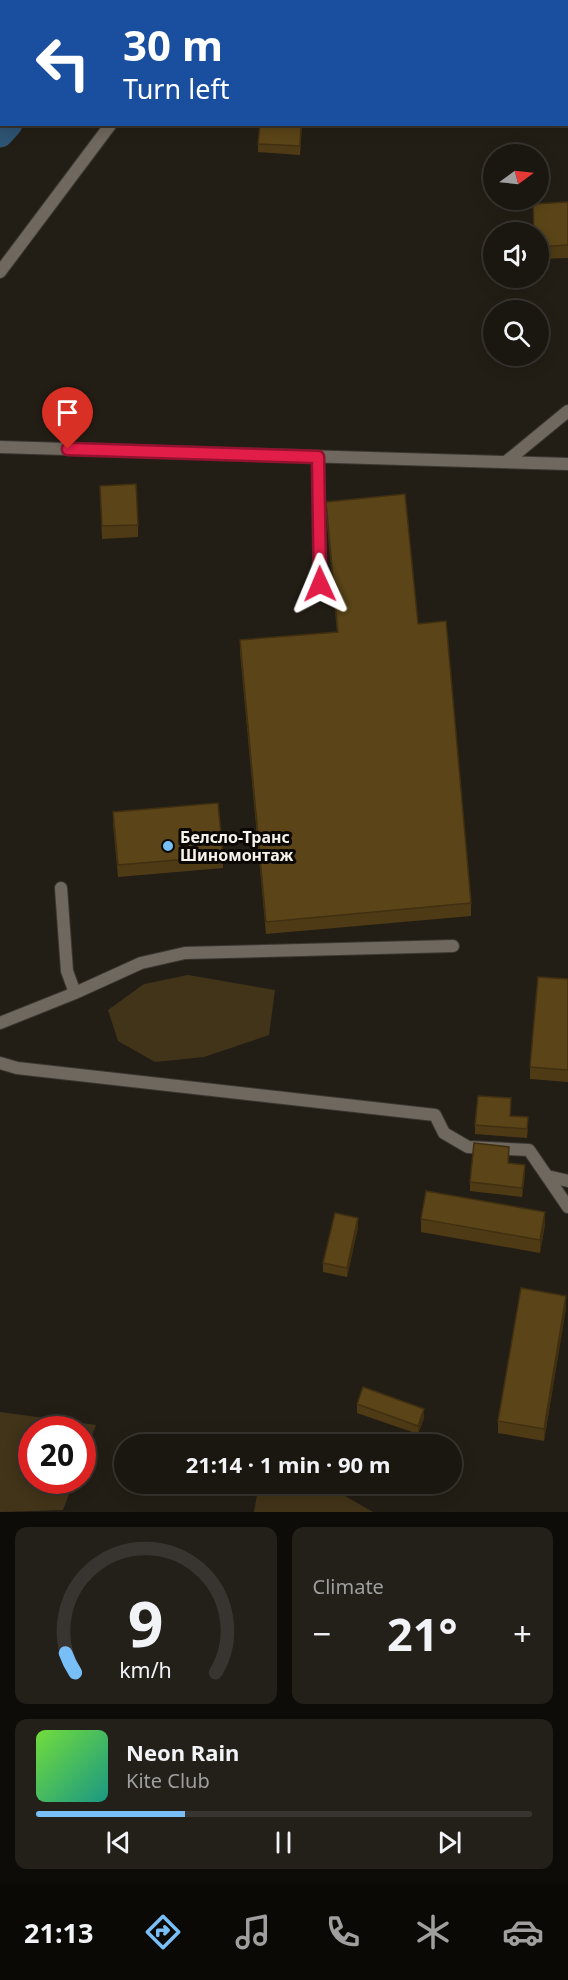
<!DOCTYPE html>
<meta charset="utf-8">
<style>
body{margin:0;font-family:"Noto Sans",sans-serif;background:#231f19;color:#f1f3f6;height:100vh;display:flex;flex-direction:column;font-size:22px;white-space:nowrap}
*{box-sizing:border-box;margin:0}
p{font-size:20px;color:#9f9f9f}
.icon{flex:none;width:33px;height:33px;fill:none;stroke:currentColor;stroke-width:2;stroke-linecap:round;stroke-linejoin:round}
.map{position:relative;height:1512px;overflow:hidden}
.details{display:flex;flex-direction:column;gap:15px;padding:15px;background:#0e0c09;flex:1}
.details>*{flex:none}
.banner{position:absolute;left:0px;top:0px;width:568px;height:126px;box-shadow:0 3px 15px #0003,0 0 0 2px #383530;background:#1a4fa0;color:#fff;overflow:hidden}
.needle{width:39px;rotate:75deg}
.fabs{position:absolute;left:483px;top:144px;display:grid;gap:12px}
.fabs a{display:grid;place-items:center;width:66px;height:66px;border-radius:50%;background:#1a1610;box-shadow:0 3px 15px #0003,0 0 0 2px #383530;font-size:30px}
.speed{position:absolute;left:18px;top:1416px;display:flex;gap:12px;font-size:30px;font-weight:700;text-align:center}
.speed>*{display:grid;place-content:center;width:78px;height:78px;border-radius:50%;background:#1a1610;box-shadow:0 3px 15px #0003,0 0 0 2px #383530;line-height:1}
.speed .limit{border:9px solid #d22;background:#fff;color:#111}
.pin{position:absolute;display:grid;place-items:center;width:51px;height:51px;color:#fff;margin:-62px -26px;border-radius:50% 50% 50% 0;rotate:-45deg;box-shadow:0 0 6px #0007}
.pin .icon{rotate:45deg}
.me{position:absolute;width:66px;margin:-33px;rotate:359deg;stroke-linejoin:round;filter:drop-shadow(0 0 4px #0008)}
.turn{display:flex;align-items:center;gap:21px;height:126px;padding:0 24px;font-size:27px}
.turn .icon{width:78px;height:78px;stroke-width:2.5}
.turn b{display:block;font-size:42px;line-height:51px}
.big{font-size:45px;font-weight:700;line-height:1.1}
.details .widget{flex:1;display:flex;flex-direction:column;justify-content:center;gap:9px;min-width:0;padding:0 21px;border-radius:12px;background:#231f19}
.details .dial{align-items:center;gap:0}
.dial svg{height:156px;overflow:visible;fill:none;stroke:#383530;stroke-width:7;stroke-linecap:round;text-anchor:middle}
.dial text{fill:#f1f3f6;stroke:none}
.song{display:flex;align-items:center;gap:18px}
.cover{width:72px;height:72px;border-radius:9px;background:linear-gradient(135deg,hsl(100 70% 55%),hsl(170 70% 35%))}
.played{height:6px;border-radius:3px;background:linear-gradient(90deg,#78bff8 30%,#383530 30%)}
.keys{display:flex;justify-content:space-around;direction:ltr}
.heat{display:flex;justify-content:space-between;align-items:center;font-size:33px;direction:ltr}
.details .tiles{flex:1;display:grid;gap:15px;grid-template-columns:1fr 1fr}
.widget:last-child{grid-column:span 2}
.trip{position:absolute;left:114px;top:1434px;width:348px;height:60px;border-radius:30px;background:#1a1610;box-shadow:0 3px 15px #0003,0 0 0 2px #383530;font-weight:700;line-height:60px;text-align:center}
.tab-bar{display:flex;height:96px;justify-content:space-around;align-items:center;background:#0a0906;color:#9f9f9f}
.tab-bar .icon{width:42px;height:42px}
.tab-bar .selected{color:#78bff8}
.tab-bar b{font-size:27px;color:#f1f3f6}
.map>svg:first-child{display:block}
.green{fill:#423419}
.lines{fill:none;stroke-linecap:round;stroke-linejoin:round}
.canal{stroke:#2d5473;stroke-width:27}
.service-casing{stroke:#3b3732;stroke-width:14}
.service{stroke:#6f685e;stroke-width:12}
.wall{fill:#4e3b15}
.shaded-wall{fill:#403011}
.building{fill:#5b4518;stroke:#403011;stroke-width:1.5}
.route-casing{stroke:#92132f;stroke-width:15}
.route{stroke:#e11d48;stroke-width:10}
.poi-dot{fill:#78bff8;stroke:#0b0805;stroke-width:2}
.labels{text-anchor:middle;stroke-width:6;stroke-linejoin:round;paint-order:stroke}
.poi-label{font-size:16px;font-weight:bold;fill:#f6f2ec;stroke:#0b0805;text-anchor:start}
</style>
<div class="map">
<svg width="568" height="1512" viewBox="0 0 568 1512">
<rect width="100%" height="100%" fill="#231e15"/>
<path class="green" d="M188,975L275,990L269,1035L204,1057L155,1062L118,1041L108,1010L144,984Z
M0,1412L96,1425L83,1460L82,1430H32V1480L74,1481L63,1510L0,1512Z
M271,1484H324L373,1512H254L258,1489Z"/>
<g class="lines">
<path class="canal" d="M114,2L115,0
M0,134L9,124"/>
<defs>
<path id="service" d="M340,2L341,0
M0,272L111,124
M0,447L568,464
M318,457L320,584
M507,461L568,411
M61,888L67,971L75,993
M0,1023L75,993L141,963L185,953L453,946
M0,1063L17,1068L435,1115L444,1133L468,1147L529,1150L568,1207
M547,1176L568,1181"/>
</defs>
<use href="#service" class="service-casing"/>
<use href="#service" class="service"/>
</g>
<path class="wall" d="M246,0H310V2H246Z
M302,124L300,155L258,152V144Z
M568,202V258L538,259V232H534L533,204Z
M100,486L138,525V537L102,539Z
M326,502L418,624L471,903V916L266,934L240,652V640L337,632L326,514Z
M113,812L223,856V868L118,877L113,824Z
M568,979V1082L530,1079V1067Z
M510,1116L528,1126L527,1138L475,1134V1125Z
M509,1156V1163L525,1174L522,1197L470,1191V1182Z
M421,1219L545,1224L540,1253L421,1232Z
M358,1227L347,1277L323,1272V1263Z
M566,1308L544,1441L498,1433V1421Z
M357,1404L424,1418L418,1434L357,1413Z"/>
<path class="shaded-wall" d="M525,1165V1174L522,1197V1188Z
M545,1212V1224L540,1253V1240Z
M358,1218V1227L347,1277V1268Z
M566,1296V1308L544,1441V1429Z
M424,1409V1418L418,1434V1426Z"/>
<path class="building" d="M567,43H568V95H567Z
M260,124H301L300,146L258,144Z
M568,202V245L538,247V232H534L533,204Z
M136,484L138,525L102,526L100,486Z
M405,494L418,624L446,621L471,903L266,922L240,640L338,632L326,502Z
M218,803L223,856L118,865L113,812Z
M538,977L568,979V1070L530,1067Z
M478,1096L511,1098L510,1116L528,1117L527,1129L475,1125Z
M474,1143L509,1147L508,1163L525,1165L522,1188L470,1182Z
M426,1191L545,1212L540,1240L421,1219Z
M335,1213L358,1218L347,1268L323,1263Z
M521,1288L566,1296L544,1429L498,1421Z
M363,1387L424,1409L418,1426L357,1404Z"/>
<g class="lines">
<defs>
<path id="route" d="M68,449L318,457L320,584"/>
</defs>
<use href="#route" class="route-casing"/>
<use href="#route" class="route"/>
</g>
<circle class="poi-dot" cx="168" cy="846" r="6"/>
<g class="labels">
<g class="poi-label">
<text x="180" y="843">Белсло-Транс<tspan x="180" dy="18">Шиномонтаж</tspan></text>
</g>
</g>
</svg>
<div class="fabs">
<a><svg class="needle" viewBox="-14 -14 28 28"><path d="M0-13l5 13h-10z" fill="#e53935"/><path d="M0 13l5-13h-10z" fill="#9f9f9f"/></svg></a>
<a><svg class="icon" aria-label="sound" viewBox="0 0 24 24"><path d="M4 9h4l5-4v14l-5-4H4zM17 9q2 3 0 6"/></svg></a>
<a><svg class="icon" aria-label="search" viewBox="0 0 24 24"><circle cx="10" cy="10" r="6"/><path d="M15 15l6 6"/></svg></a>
</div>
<div class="speed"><div class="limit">20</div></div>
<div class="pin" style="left:68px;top:449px;background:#d93025"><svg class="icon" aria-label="arrive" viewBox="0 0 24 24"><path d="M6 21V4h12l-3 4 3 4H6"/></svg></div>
<svg class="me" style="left:320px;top:584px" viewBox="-20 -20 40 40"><path d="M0-17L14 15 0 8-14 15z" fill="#e11d48" stroke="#fff" stroke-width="4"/></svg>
<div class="trip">21:14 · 1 min · 90 m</div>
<div class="banner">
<div class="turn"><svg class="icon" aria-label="left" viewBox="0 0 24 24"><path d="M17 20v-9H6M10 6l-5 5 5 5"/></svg><div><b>30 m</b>Turn left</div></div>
</div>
</div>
<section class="details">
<div class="tiles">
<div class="widget dial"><svg viewBox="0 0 100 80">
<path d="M14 69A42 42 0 1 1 86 69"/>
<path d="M14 69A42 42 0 0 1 9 59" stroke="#78bff8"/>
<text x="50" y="56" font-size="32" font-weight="700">9</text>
<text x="50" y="72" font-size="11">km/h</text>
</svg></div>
<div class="widget"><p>Climate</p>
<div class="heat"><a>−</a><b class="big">21°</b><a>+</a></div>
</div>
<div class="widget">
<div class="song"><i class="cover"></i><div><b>Neon Rain</b><p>Kite Club</p></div></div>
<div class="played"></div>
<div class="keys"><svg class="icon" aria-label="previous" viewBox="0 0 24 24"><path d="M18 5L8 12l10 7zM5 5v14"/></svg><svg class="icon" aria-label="pause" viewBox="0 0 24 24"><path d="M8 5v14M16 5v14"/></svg><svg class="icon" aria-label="next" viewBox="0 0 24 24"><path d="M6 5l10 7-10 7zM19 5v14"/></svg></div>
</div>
</div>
</section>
<nav class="tab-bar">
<b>21:13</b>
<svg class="icon selected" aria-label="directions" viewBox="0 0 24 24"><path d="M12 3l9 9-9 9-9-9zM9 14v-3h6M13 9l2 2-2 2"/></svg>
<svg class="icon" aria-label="music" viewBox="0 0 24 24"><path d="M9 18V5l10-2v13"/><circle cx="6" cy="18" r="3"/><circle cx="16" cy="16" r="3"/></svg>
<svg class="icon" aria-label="phone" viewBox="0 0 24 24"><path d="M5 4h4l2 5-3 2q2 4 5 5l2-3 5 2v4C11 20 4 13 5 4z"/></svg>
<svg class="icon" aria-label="climate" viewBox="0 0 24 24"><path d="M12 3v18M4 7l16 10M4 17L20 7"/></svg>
<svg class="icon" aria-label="car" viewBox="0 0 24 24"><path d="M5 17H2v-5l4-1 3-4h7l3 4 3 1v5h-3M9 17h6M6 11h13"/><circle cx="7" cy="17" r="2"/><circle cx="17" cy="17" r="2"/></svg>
</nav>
